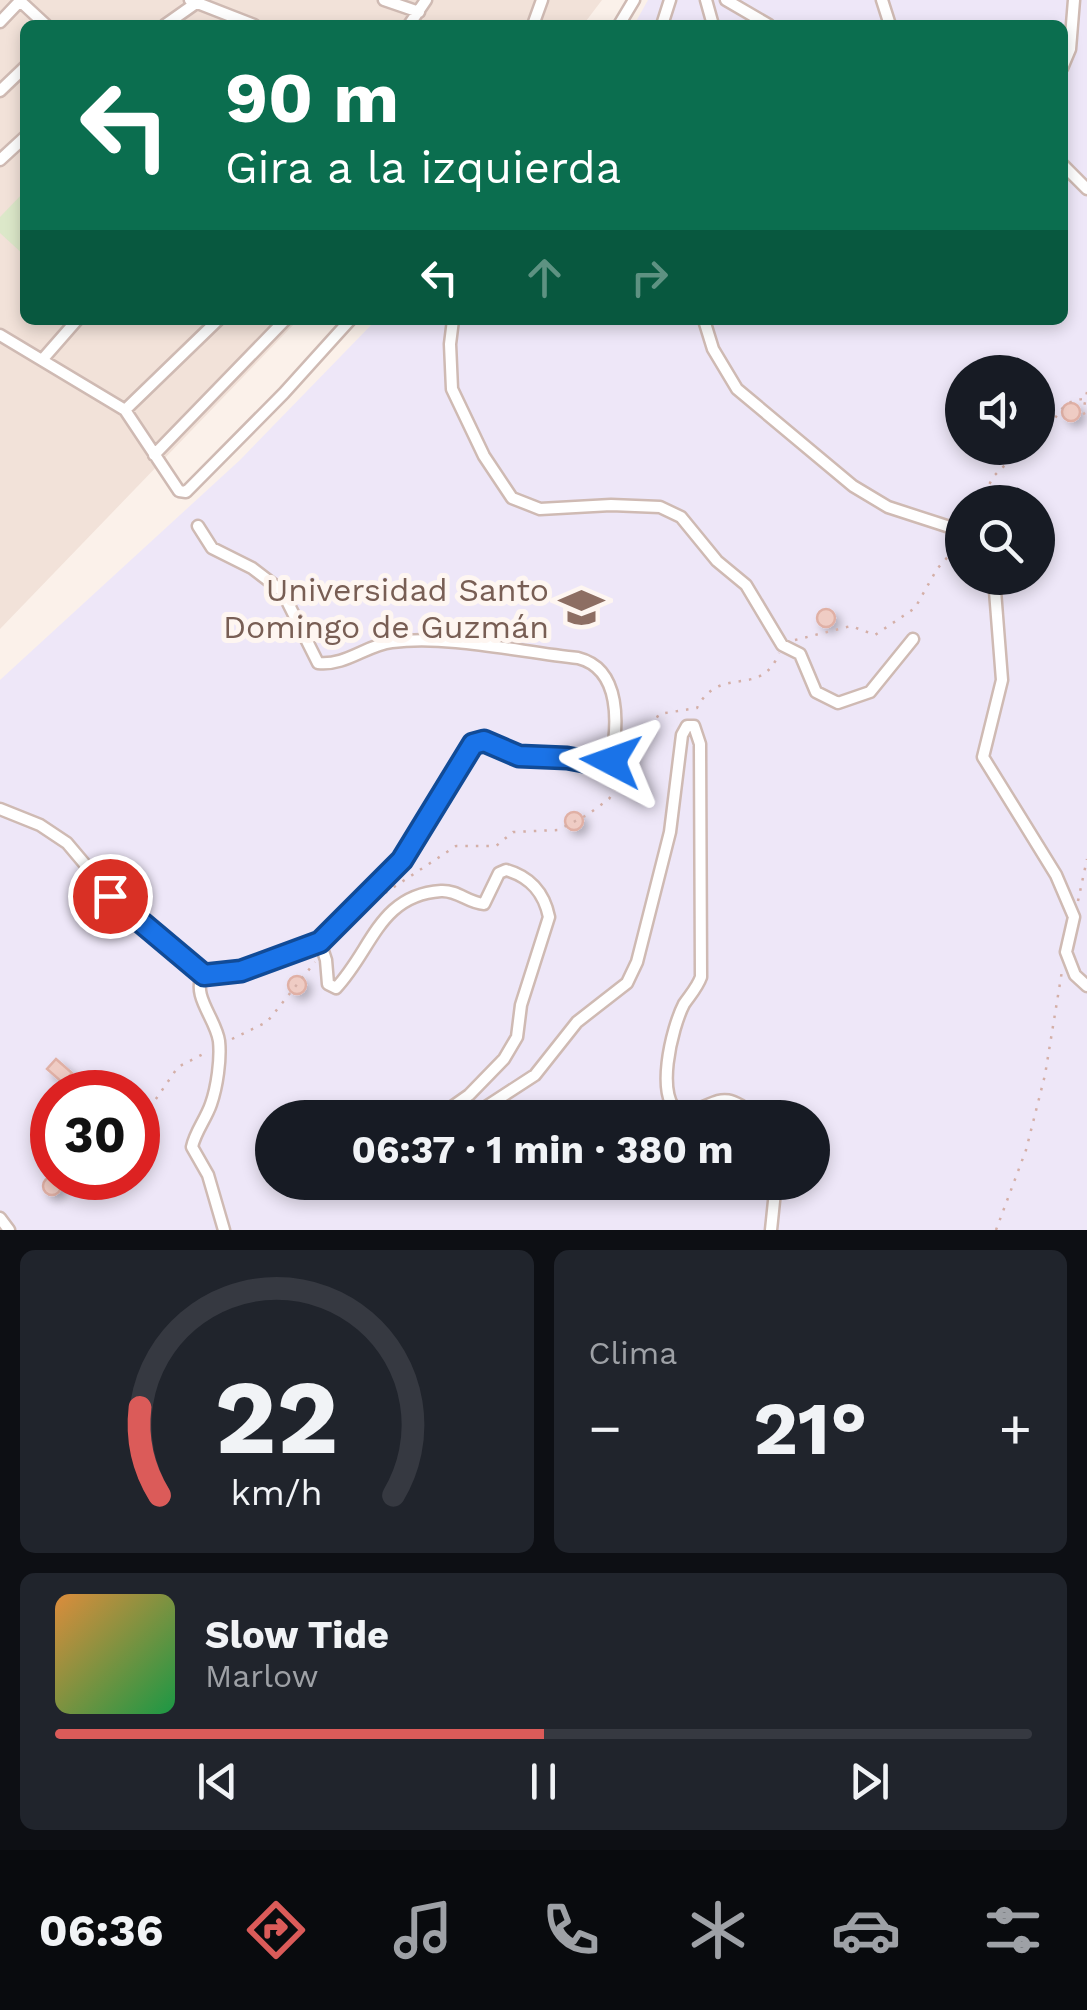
<!DOCTYPE html>
<html lang="es">
<meta charset="utf-8">
<style>
body{margin:0;font-family:"Work Sans",sans-serif;background:#20242c;color:#f1f3f6;height:100vh;display:flex;flex-direction:column;font-size:38px;white-space:nowrap}
*{box-sizing:border-box;margin:0}
p{font-size:32px;color:#9ea1a6}
.icon{flex:none;width:55px;height:55px;fill:none;stroke:currentColor;stroke-width:2;stroke-linecap:round;stroke-linejoin:round}
.map{position:relative;height:1230px;overflow:hidden}
.details{display:flex;flex-direction:column;gap:20px;padding:20px;background:#0d0f14;flex:1}
.details>*{flex:none}
.hud{position:absolute;left:20px;top:20px;width:1048px;height:305px;border-radius:15px;box-shadow:0 5px 15px #0003;background:#0b6e4f;color:#fff;overflow:hidden}
.tools{position:absolute;left:945px;top:355px;display:grid;gap:20px}
.tools a{display:grid;place-items:center;width:110px;height:110px;border-radius:50%;background:#171b24;box-shadow:0 5px 15px #0003;font-size:50px}
.speed{position:absolute;left:30px;top:1070px;display:flex;gap:20px;font-size:50px;font-weight:700;text-align:center}
.speed>*{display:grid;place-content:center;width:130px;height:130px;border-radius:50%;background:#171b24;box-shadow:0 5px 15px #0003;line-height:1}
.speed .limit{border:15px solid #d22;background:#fff;color:#111}
.pin{position:absolute;display:grid;place-items:center;width:85px;height:85px;color:#fff;margin:-42px;border:5px solid #fff;border-radius:50%;box-shadow:0 2px 10px #0007}
.me{position:absolute;width:110px;margin:-55px;rotate:274deg;stroke-linejoin:round;filter:drop-shadow(0 0 8px #0008)}
.turn{display:flex;align-items:center;gap:35px;height:210px;padding:0 40px;font-size:45px}
.turn .icon{width:130px;height:130px;stroke-width:2.5}
.turn b{display:block;font-size:70px;line-height:85px}
.lanes{display:flex;align-items:center;height:95px;padding:0 40px;background:#0003;justify-content:center;gap:50px;direction:ltr}
.lanes .off{opacity:.35}
.big{font-size:75px;font-weight:700;line-height:1.1}
.details .tile{flex:1;display:flex;flex-direction:column;justify-content:center;gap:15px;min-width:0;padding:0 35px;border-radius:15px;background:#20242c}
.details .dial{align-items:center;gap:0}
.dial svg{height:260px;overflow:visible;fill:none;stroke:#363941;stroke-width:7;stroke-linecap:round;text-anchor:middle}
.dial text{fill:#f1f3f6;stroke:none}
.song{display:flex;align-items:center;gap:30px}
.cover{width:120px;height:120px;border-radius:15px;background:linear-gradient(135deg,hsl(30 70% 55%),hsl(140 70% 35%))}
.played{height:10px;border-radius:5px;background:linear-gradient(90deg,#db5b59 50%,#363941 50%)}
.keys{display:flex;justify-content:space-around;direction:ltr}
.heat{display:flex;justify-content:space-between;align-items:center;font-size:55px;direction:ltr}
.details .tiles{flex:1;display:grid;gap:20px;grid-template-columns:1fr 1fr}
.tile:last-child{grid-column:span 2}
.trip{position:absolute;left:255px;top:1100px;width:575px;height:100px;border-radius:50px;background:#171b24;box-shadow:0 5px 15px #0003;font-weight:700;line-height:100px;text-align:center}
.tabs{display:flex;height:160px;justify-content:space-around;align-items:center;background:#090b0e;color:#9ea1a6}
.tabs .icon{width:70px;height:70px}
.tabs .selected{color:#db5b59}
.tabs b{font-size:45px;color:#f1f3f6}
.map>svg:first-child{display:block}
.residential{fill:#f2e2d9}
.education{fill:#eee7f8;fill-rule:evenodd}
.green{fill:#dce8c9}
.building{fill:#efccc4;stroke:#e0b0a5;stroke-width:2.5;filter:url(#shadow)}
.lines{fill:none;stroke-linecap:round;stroke-linejoin:round}
.street-casing{stroke:#cfbab3;stroke-width:15}
.path{stroke:#d4afa7;stroke-width:2.5;stroke-dasharray:2.5 8;stroke-linecap:butt}
.street{stroke:#fff;stroke-width:10}
.route-casing{stroke:#114b97;stroke-width:25}
.route{stroke:#1a73e8;stroke-width:18}
.labels{text-anchor:middle;stroke-width:10;stroke-linejoin:round;paint-order:stroke}
.education-label{font-size:32px;fill:#785e54;stroke:#fef6f1;text-anchor:end}
</style>
<div class="map">
<svg width="1087" height="1230" viewBox="0 0 1087 1230">
<defs>
<filter id="shadow"><feDropShadow dx="5" dy="5" stdDeviation="5" flood-color="#0004"/></filter>
</defs>
<rect width="100%" height="100%" fill="#fbf1ea"/>
<path class="residential" d="M0,0H602L583,25H25V320H298L0,629Z"/>
<path class="education" d="M648,0H1087V1230H0V680L240,460L376,320H1062V25H634ZM962,372H1038V448H962ZM962,502H1038V578H962ZM52,1092H138V1178H52ZM272,1118H812V1182H272Z"/>
<path class="green" d="M25,191V256L0,233V217Z"/>
<path class="building" d="M1062 412a9 9 0 1 1 18 0a9 9 0 1 1-18 0Z
M817 618a9 9 0 1 1 18 0a9 9 0 1 1-18 0Z
M565 821a9 9 0 1 1 18 0a9 9 0 1 1-18 0Z
M288 985a9 9 0 1 1 18 0a9 9 0 1 1-18 0Z
M56,1059L72,1073L63,1083L47,1069Z
M43 1186a9 9 0 1 1 18 0a9 9 0 1 1-18 0Z"/>
<g class="lines">
<defs>
<path id="street" d="M19,0L46,25
M190,0L254,25
M384,0L419,12
M706,0L713,25
M726,0L769,25
M882,0L890,25
M0,22L20,1
M165,25L199,1
M409,25L426,0
M533,25L542,0
M619,25L634,0
M662,25L670,0
M1062,68L1070,49L1074,0
M0,91L25,67
M0,160L25,137
M1062,164L1087,189
M453,320L450,344L452,389L484,456L512,498L540,509L611,505L660,507L681,517L717,561L746,585L782,645L800,654L816,692L838,703L870,692L913,639
M704,320L713,349L737,389L853,486L888,507L962,531
M0,335L125,410L179,491L186,492L284,393L350,320
M42,360L77,320
M125,410L218,320
M154,455L285,320
M198,526L212,548L252,568L282,591L318,663C346,666 366,645 392,642C450,635 519,652 578,658C622,669 618,726 611,761L605,765L567,758L519,756L484,741L473,744L402,860L320,942L268,963L227,974L203,975C191,995 216,1019 219,1041C221,1059 217,1087 211,1104C206,1119 195,1132 192,1147L208,1175L224,1230
M994,578L1002,680L983,757L1056,875L1074,917L1066,952L1075,975L1087,986
M0,809L40,825L67,843L126,913L203,975
M320,942L326,960L328,984L336,988C372,950 379,895 441,891C458,890 468,903 484,904L499,873L506,870C531,877 544,893 549,917L521,1005L517,1037L504,1059L469,1095L452,1107L450,1118
M469,1118L535,1075L577,1022L627,983L637,962L670,832L682,735L687,726H694L700,744L701,977C697,988 690,995 684,1004C672,1027 653,1102 682,1114C721,1105 719,1086 758,1118
M0,1218L9,1230
M771,1230L776,1182"/>
</defs>
<use href="#street" class="street-casing"/>
<path class="path" d="M1087,392L1083,412L1087,418
M1038,444C1055,425 1057,400 1084,399
M979,502L994,476L1009,461L1034,448
M795,640L851,626L875,635L915,608L937,569L960,543
M385,893L456,846H496L513,832L558,830L587,815L609,799L659,714L697,708C720,663 761,700 779,653
M1078,901L1087,859
M232,1039L267,1022L315,962
M65,1085L66,1092
M52,1125L47,1134L52,1155
M138,1125L178,1067L207,1052
M60,1178L63,1180L67,1178
M996,1230L1026,1150L1045,1075L1062,971"/>
<use href="#street" class="street"/>
</g>
<g class="lines">
<defs>
<path id="route" d="M110,896L204,975L241,971L320,942L402,860L473,744L484,741L519,756L567,758L605,765L611,761"/>
</defs>
<use href="#route" class="route-casing"/>
<use href="#route" class="route"/>
</g>
<defs>
<symbol id="university-bare" viewBox="-9 -9 18 18"><path d="M0-5L7-2L0 1L-7-2ZM-4 1L0 2.5L4 1V4Q0 6-4 4Z" fill="#8d6e63" stroke="#fef6f1" stroke-width="2.5" paint-order="stroke"/></symbol>
</defs>
<g fill-rule="evenodd">
<use href="#university-bare" x="550" y="576" width="63" height="63"/>
</g>
<g class="labels">
<g class="education-label">
<text x="549" y="601">Universidad Santo<tspan x="549" dy="37">Domingo de Guzmán</tspan></text>
</g>
</g>
</svg>
<div class="tools">
<a><svg class="icon" aria-label="sound" viewBox="0 0 24 24"><path d="M4 9h4l5-4v14l-5-4H4zM17 9q2 3 0 6"/></svg></a>
<a><svg class="icon" aria-label="search" viewBox="0 0 24 24"><circle cx="10" cy="10" r="6"/><path d="M15 15l6 6"/></svg></a>
</div>
<div class="speed"><div class="limit">30</div></div>
<div class="pin" style="left:110px;top:896px;background:#d93025"><svg class="icon" aria-label="arrive" viewBox="0 0 24 24"><path d="M6 21V4h12l-3 4 3 4H6"/></svg></div>
<svg class="me" style="left:611px;top:761px" viewBox="-20 -20 40 40"><path d="M0-17L14 15 0 8-14 15z" fill="#1a73e8" stroke="#fff" stroke-width="4"/></svg>
<div class="trip">06:37 · 1 min · 380 m</div>
<div class="hud">
<div class="turn"><svg class="icon" aria-label="left" viewBox="0 0 24 24"><path d="M17 20v-9H6M10 6l-5 5 5 5"/></svg><div><b>90 m</b>Gira a la izquierda</div></div>
<div class="lanes"><svg class="icon" aria-label="left" viewBox="0 0 24 24"><path d="M17 20v-9H6M10 6l-5 5 5 5"/></svg><svg class="icon off" aria-label="ahead" viewBox="0 0 24 24"><path d="M12 20V5M6 11l6-6 6 6"/></svg><svg class="icon off" aria-label="right" viewBox="0 0 24 24"><path d="M7 20v-9h11M14 6l5 5-5 5"/></svg></div>
</div>
</div>
<section class="details">
<div class="tiles">
<div class="tile dial"><svg viewBox="0 0 100 80">
<path d="M14 69A42 42 0 1 1 86 69"/>
<path d="M14 69A42 42 0 0 1 8 42" stroke="#db5b59"/>
<text x="50" y="56" font-size="32" font-weight="700">22</text>
<text x="50" y="72" font-size="11">km/h</text>
</svg></div>
<div class="tile"><p>Clima</p>
<div class="heat"><a>−</a><b class="big">21°</b><a>+</a></div>
</div>
<div class="tile">
<div class="song"><i class="cover"></i><div><b>Slow Tide</b><p>Marlow</p></div></div>
<div class="played"></div>
<div class="keys"><svg class="icon" aria-label="previous" viewBox="0 0 24 24"><path d="M18 5L8 12l10 7zM5 5v14"/></svg><svg class="icon" aria-label="pause" viewBox="0 0 24 24"><path d="M8 5v14M16 5v14"/></svg><svg class="icon" aria-label="next" viewBox="0 0 24 24"><path d="M6 5l10 7-10 7zM19 5v14"/></svg></div>
</div>
</div>
</section>
<nav class="tabs">
<b>06:36</b>
<svg class="icon selected" aria-label="directions" viewBox="0 0 24 24"><path d="M12 3l9 9-9 9-9-9zM9 14v-3h6M13 9l2 2-2 2"/></svg>
<svg class="icon" aria-label="music" viewBox="0 0 24 24"><path d="M9 18V5l10-2v13"/><circle cx="6" cy="18" r="3"/><circle cx="16" cy="16" r="3"/></svg>
<svg class="icon" aria-label="phone" viewBox="0 0 24 24"><path d="M5 4h4l2 5-3 2q2 4 5 5l2-3 5 2v4C11 20 4 13 5 4z"/></svg>
<svg class="icon" aria-label="climate" viewBox="0 0 24 24"><path d="M12 3v18M4 7l16 10M4 17L20 7"/></svg>
<svg class="icon" aria-label="car" viewBox="0 0 24 24"><path d="M5 17H2v-5l4-1 3-4h7l3 4 3 1v5h-3M9 17h6M6 11h13"/><circle cx="7" cy="17" r="2"/><circle cx="17" cy="17" r="2"/></svg>
<svg class="icon" aria-label="filters" viewBox="0 0 24 24"><path d="M4 7h16M4 17h16"/><circle cx="9" cy="7" r="2"/><circle cx="15" cy="17" r="2"/></svg>
</nav>
